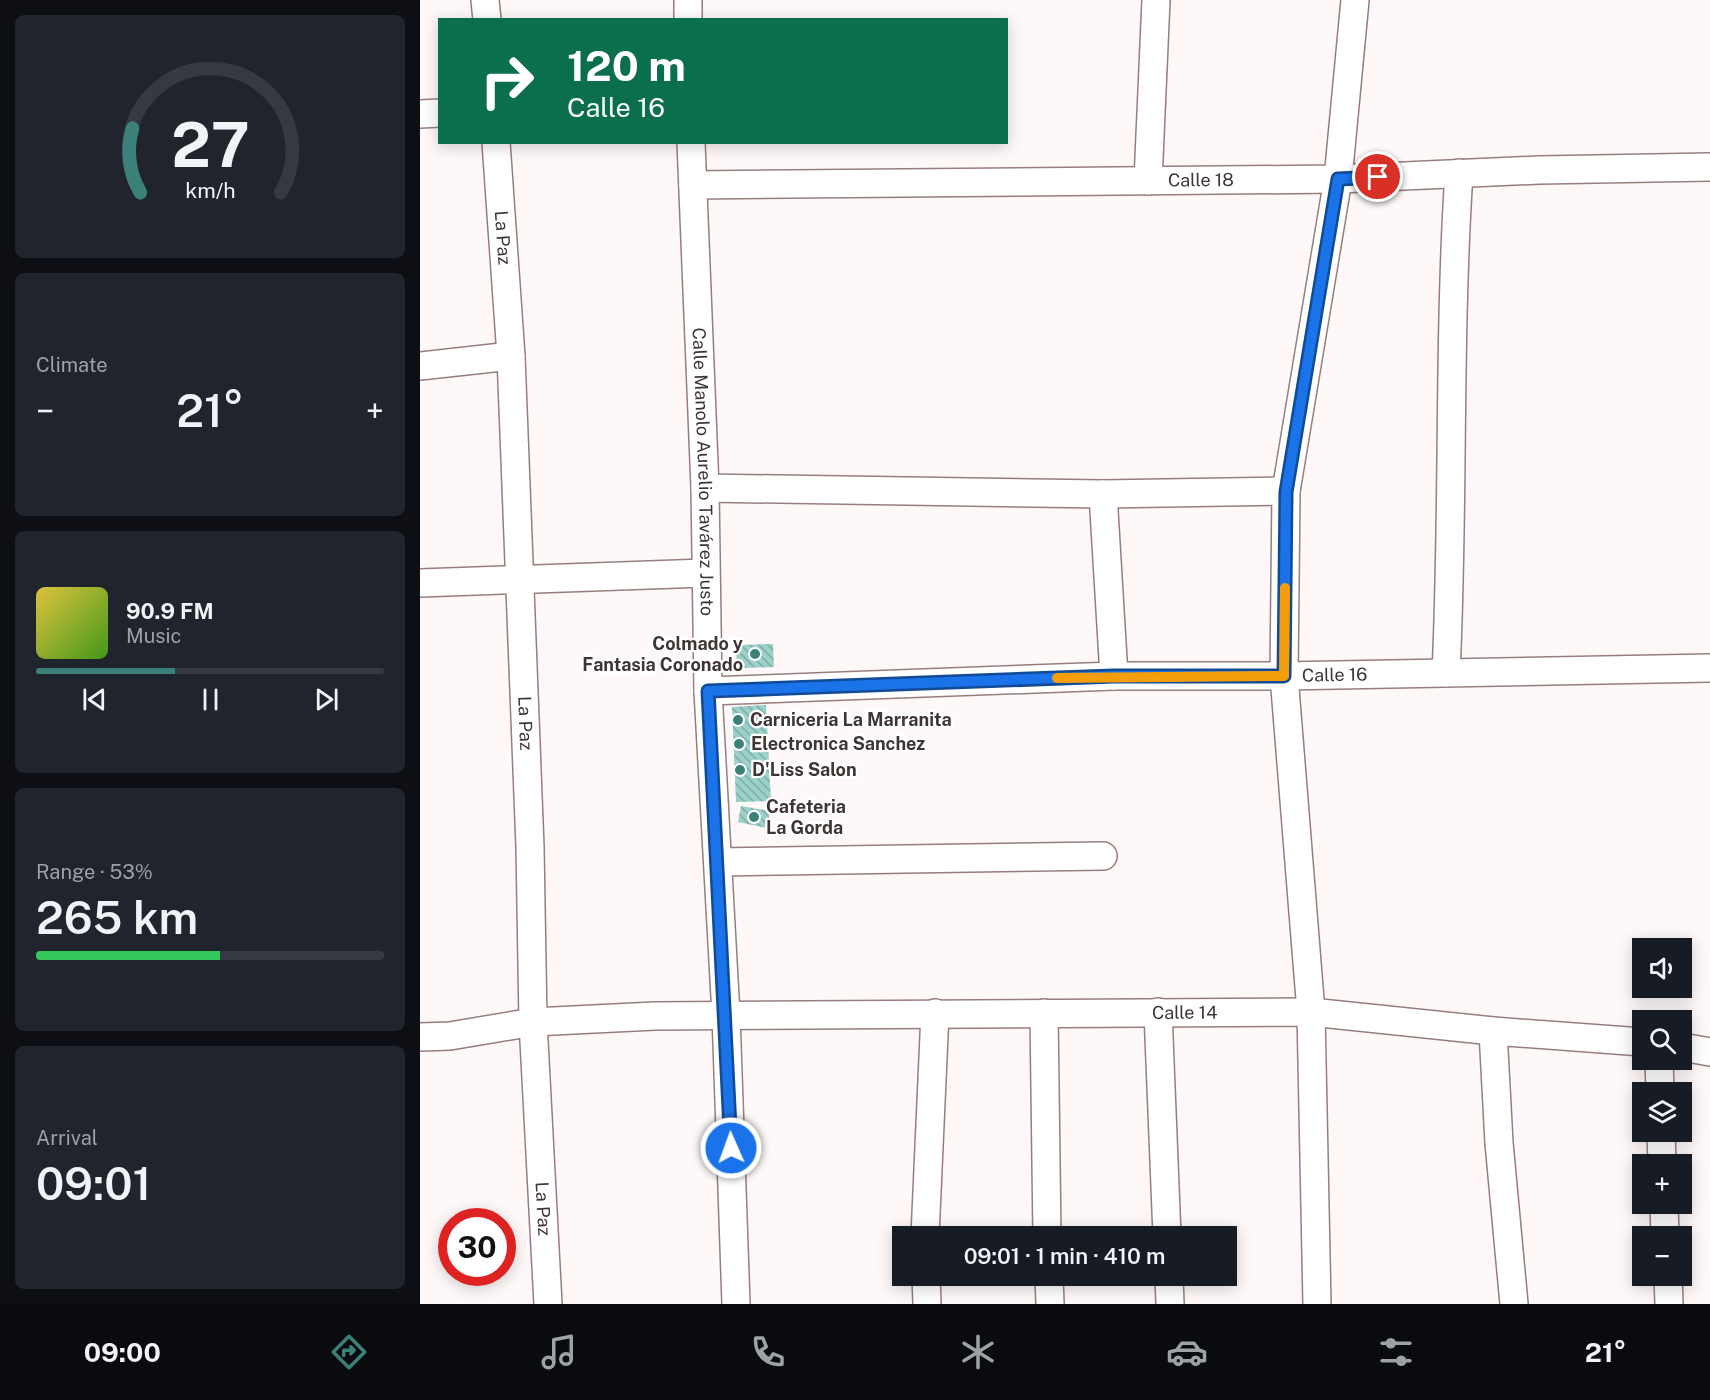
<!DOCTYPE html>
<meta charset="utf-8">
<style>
body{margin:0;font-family:"Public Sans",sans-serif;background:#20242c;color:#f1f3f6;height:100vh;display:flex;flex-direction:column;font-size:22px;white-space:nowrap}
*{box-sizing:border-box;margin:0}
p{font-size:20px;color:#9ea1a6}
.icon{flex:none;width:33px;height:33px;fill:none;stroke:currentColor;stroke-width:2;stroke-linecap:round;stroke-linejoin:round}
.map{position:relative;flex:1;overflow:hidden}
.details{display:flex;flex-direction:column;gap:15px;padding:15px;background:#0d0f14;width:420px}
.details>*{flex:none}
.banner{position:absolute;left:18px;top:18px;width:570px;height:126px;border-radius:0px;box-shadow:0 3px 15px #0003;background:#0b6e4f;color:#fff;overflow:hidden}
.buttons{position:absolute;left:1212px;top:938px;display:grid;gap:12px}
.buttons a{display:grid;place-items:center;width:60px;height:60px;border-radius:0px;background:#171b24;box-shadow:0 3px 15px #0003;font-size:30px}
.speed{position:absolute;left:18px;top:1208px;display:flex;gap:12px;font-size:30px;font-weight:700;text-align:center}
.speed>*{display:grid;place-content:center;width:78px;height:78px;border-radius:50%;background:#171b24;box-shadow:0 3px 15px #0003;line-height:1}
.speed .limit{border:9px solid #d22;background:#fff;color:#111}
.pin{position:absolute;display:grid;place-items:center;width:51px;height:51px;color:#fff;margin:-26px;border:3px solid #fff;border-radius:50%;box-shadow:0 2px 6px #0007}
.me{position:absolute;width:66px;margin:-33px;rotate:358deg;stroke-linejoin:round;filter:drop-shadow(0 0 4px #0008)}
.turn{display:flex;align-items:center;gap:21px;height:126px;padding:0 30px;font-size:27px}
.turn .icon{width:78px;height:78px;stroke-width:2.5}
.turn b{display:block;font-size:42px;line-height:51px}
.big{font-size:45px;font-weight:600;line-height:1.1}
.details .tile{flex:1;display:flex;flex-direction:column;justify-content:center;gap:9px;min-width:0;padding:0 21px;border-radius:9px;background:#20242c}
.details .dial{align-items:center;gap:0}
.dial svg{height:156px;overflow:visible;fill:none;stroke:#363941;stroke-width:7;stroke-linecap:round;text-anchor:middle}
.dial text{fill:#f1f3f6;stroke:none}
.song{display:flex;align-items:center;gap:18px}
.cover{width:72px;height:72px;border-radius:9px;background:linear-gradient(135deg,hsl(50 70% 55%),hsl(100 70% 35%))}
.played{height:6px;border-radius:3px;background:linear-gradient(90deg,#3b817a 40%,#363941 40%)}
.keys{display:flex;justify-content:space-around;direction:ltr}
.heat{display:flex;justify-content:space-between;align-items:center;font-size:33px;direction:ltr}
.charge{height:9px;border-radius:4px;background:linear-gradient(90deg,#34c759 53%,#363941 0)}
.trip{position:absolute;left:472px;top:1226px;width:345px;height:60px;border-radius:0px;background:#171b24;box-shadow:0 3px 15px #0003;font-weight:600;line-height:60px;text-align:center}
.tabs{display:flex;height:96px;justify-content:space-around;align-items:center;background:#090b0e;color:#9ea1a6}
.tabs .icon{width:42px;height:42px}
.tabs .on{color:#3b817a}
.tabs b{font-size:27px;color:#f1f3f6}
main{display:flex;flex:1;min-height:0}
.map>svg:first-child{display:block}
.building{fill:url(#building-back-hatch)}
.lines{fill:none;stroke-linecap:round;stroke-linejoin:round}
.minor-casing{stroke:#977e7d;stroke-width:30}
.minor{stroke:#fff;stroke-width:27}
.route-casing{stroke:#114b97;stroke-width:15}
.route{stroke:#1a73e8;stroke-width:10}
.slow{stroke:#f59e0b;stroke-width:10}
.poi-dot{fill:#3b817a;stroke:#fff;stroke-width:2}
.labels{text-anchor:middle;stroke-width:4.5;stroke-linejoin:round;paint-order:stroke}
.street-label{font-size:18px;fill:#3f3534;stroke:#fff}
.poi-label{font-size:18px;font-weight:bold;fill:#3f3534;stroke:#fff;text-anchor:start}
</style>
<main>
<section class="details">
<div class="tile dial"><svg viewBox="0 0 100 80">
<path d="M14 69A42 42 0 1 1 86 69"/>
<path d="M14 69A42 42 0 0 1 10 36" stroke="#3b817a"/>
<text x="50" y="56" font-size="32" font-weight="700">27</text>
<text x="50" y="72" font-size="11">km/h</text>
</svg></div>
<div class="tile"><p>Climate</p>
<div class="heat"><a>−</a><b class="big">21°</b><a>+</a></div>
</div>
<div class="tile">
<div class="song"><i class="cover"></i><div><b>90.9 FM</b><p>Music</p></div></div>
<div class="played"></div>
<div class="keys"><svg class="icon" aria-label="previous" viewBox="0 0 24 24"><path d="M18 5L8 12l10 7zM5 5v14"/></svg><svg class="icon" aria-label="pause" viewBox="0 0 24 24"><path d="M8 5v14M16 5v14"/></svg><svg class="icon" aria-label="next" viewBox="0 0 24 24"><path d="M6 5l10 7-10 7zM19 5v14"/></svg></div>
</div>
<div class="tile"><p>Range · 53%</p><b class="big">265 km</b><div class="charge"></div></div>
<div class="tile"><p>Arrival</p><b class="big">09:01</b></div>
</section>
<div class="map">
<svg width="1290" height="1304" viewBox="0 0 1290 1304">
<defs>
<pattern id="building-back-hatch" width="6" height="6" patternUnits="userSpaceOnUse" patternTransform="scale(1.5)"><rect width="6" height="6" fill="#9ad2ca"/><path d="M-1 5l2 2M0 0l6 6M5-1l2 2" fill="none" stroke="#7faba5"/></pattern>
</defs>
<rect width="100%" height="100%" fill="#fef8f8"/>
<path class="building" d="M353,644L354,667L322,668L317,664L316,645Z
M346,705L351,801L316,802L312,707Z
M321,806L350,811L347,828L318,822Z"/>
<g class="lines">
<defs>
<g id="minor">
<path d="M65,0L67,20"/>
<path d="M268,0V20"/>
<path d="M0,114L20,113"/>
<path id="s1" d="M76,142L91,356L110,847L113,1022L128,1304"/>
<path id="s2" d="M271,142L285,488L288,691L306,1015L316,1304"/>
<path d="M728,181L736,0"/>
<path id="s3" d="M273,185L918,179L1119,170L1290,167"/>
<path d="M0,366L91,356"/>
<path d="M285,488L683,494L866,491"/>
<path d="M683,494L694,676"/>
<path d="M0,583L285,573"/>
<path d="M1026,673C1034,506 1028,340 1039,173"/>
<path id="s4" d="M288,691L694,676H864L1290,668"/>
<path d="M298,862L683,856"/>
<path d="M738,1012L747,1236"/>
<path d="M624,1013L627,1236"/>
<path d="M1073,1031L1079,1143L1094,1304"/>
<path id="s5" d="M0,1037L30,1036L113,1022L235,1016L891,1012L1073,1031L1222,1042"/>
<path d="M1262,1047L1290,1052"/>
<path d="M1239,1059L1240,1092"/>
<path d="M1241,1131L1242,1164"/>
<path d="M1244,1203L1245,1236"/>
<path d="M505,1236L515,1013"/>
<path d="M506,1275L507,1304"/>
<path d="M629,1275L630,1304"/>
<path d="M749,1275L750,1304"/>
<path d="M1248,1275L1249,1304"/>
<path d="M897,1304L891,1012L864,676L866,491L918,179L935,0"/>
</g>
</defs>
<use href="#minor" class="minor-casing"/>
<use href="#minor" class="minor"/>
</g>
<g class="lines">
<defs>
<path id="route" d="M311,1148L288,691L694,676H864L866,492L918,179L958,177"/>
</defs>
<use href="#route" class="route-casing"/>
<use href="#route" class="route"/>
<path class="slow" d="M637,678L864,676L865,588"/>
</g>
<g class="poi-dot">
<circle cx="335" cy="654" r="6"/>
<circle cx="318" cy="720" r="6"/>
<circle cx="319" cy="744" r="6"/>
<circle cx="320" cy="770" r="6"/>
<circle cx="334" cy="817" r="6"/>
</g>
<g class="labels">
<g class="street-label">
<text dy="6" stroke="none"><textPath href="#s3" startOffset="508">Calle 18</textPath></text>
<text dy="6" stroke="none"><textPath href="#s1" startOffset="96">La Paz</textPath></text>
<text dy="6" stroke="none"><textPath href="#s2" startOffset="330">Calle Manolo Aurelio Tavárez Justo</textPath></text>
<text dy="6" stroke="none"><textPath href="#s4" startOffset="627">Calle 16</textPath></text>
<text dy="6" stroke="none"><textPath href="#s1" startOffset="582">La Paz</textPath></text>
<text dy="6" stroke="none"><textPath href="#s5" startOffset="766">Calle 14</textPath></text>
<text dy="6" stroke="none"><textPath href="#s1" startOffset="1068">La Paz</textPath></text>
</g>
<g class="poi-label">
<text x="323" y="650" text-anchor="end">Colmado y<tspan x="323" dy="21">Fantasia Coronado</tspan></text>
<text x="330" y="726">Carniceria La Marranita</text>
<text x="331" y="750">Electronica Sanchez</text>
<text x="332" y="776">D'Liss Salon</text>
<text x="346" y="813">Cafeteria<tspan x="346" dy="21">La Gorda</tspan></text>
</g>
</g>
</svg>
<div class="buttons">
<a><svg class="icon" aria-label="sound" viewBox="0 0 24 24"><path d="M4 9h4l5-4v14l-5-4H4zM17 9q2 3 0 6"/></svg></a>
<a><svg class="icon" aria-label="search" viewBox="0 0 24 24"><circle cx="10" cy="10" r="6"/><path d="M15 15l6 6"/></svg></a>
<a><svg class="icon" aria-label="layers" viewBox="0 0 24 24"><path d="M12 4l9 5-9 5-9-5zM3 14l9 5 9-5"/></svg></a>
<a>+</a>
<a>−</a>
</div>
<div class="speed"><div class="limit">30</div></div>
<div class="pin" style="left:958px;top:177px;background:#d93025"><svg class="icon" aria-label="arrive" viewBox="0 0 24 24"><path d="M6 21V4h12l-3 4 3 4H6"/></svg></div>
<svg class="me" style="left:311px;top:1148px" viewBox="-20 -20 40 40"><circle r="17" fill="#1a73e8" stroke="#fff" stroke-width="3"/><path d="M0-11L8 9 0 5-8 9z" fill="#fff"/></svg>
<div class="trip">09:01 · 1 min · 410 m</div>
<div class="banner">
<div class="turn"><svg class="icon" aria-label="right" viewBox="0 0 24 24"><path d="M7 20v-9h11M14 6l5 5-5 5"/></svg><div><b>120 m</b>Calle 16</div></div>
</div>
</div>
</main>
<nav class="tabs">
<b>09:00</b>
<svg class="icon on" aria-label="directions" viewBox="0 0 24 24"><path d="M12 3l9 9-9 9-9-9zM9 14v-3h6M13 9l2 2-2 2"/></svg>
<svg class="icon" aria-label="music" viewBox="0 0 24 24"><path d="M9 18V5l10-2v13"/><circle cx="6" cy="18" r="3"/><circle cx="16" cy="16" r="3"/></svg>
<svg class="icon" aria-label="phone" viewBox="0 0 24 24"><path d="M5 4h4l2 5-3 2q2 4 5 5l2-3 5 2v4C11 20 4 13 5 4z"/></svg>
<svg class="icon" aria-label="climate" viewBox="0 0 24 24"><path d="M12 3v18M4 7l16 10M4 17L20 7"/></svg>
<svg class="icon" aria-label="car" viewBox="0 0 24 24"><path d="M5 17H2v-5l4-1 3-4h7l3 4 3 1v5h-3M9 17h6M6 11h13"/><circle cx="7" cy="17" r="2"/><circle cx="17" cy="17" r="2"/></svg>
<svg class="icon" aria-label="filters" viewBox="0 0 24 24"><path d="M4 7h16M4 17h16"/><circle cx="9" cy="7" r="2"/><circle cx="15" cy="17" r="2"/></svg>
<b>21°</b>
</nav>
